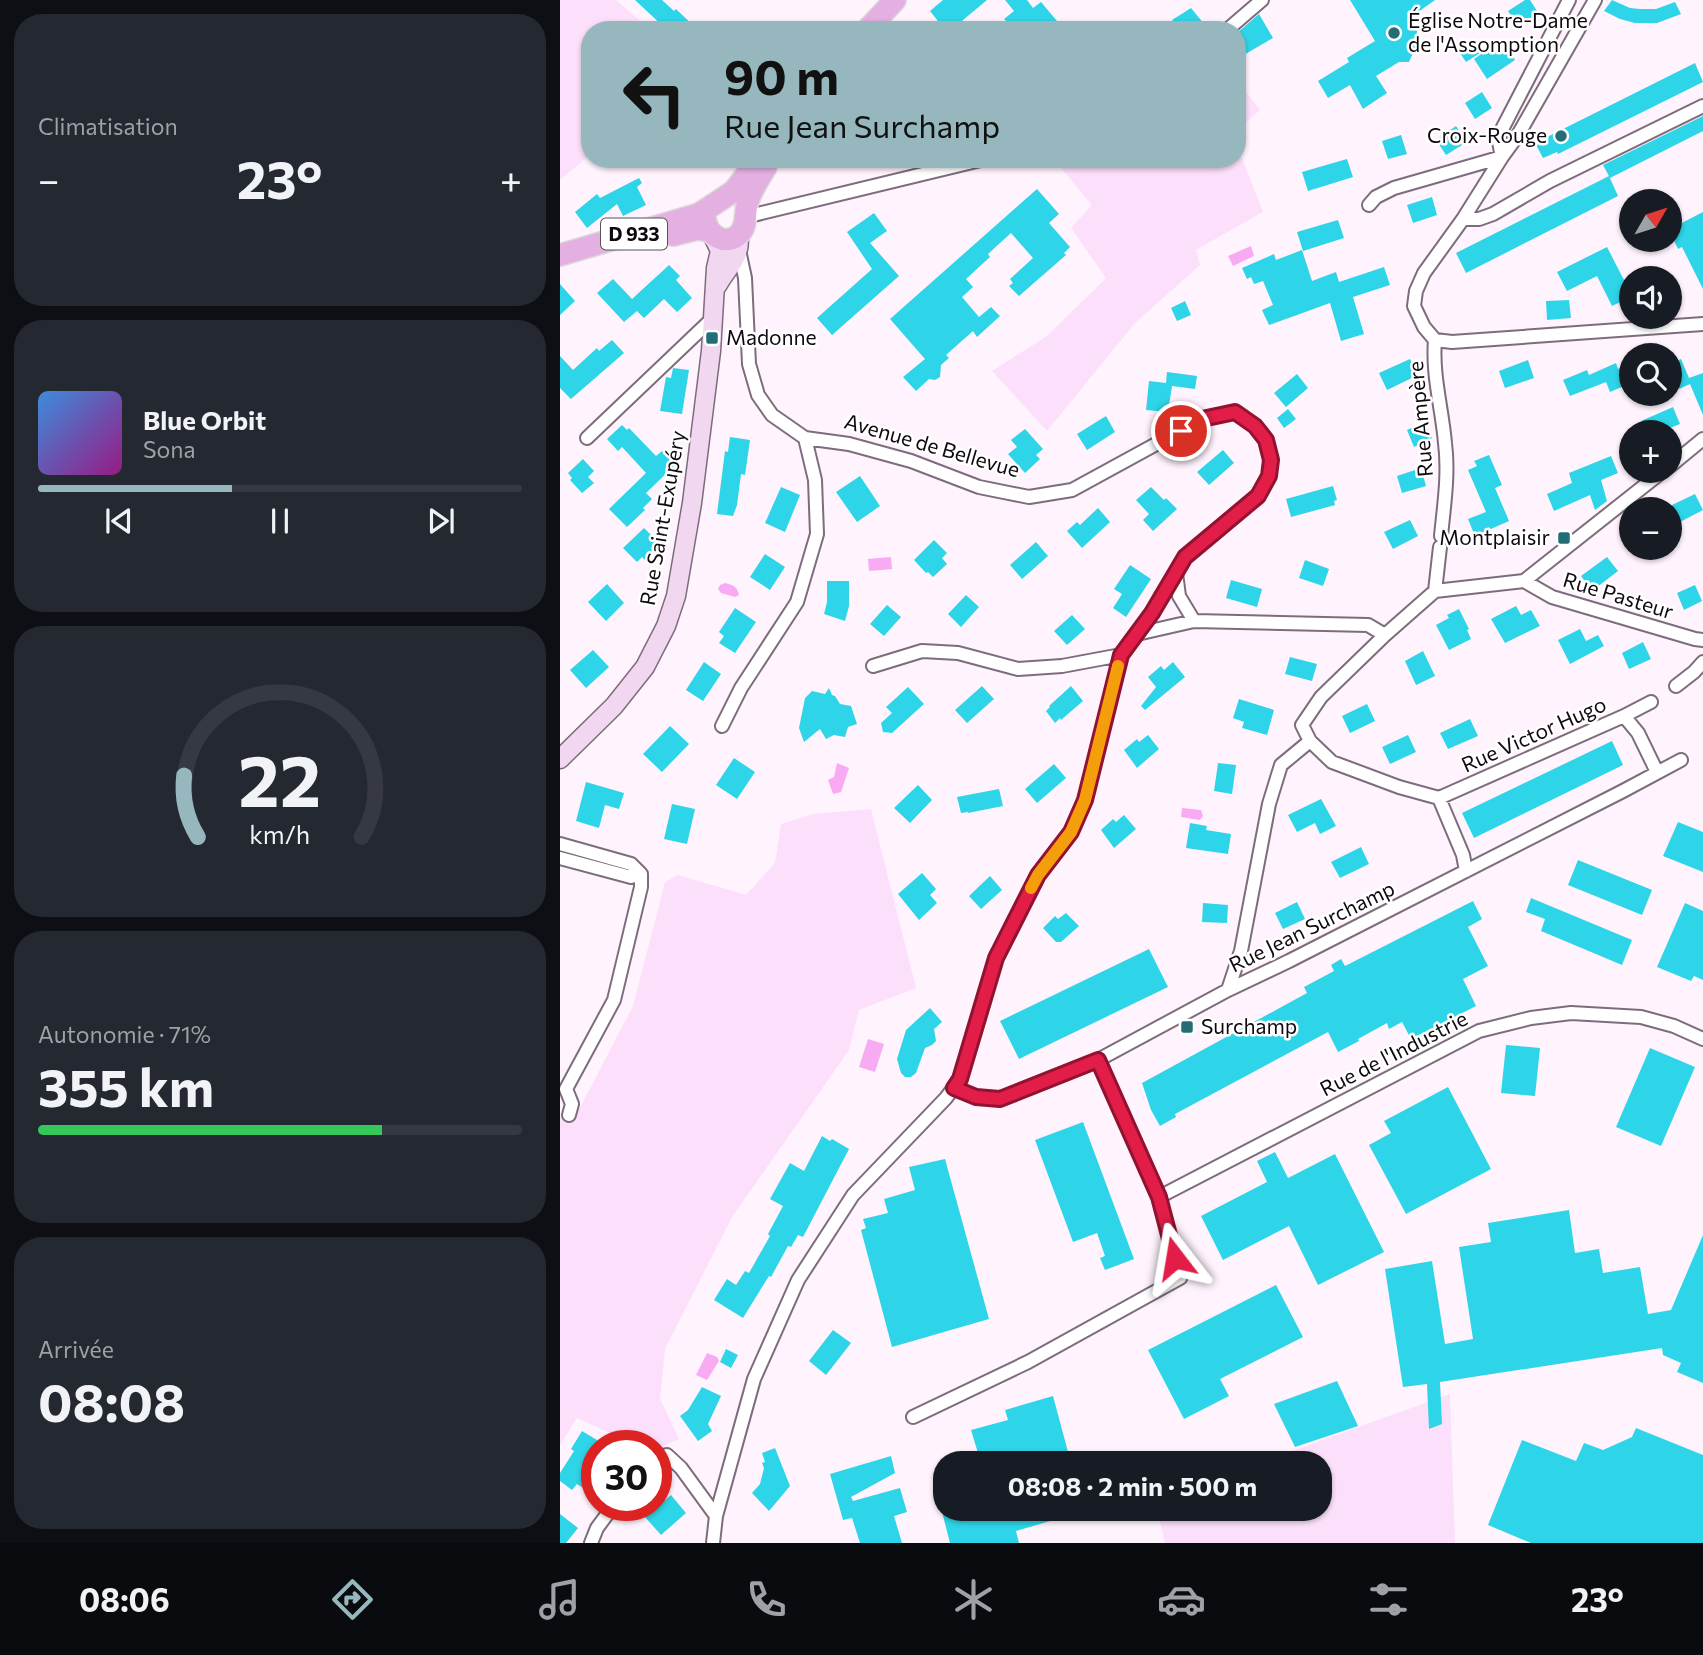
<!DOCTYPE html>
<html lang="fr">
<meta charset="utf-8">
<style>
body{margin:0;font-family:Commissioner,sans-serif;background:#242831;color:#f1f3f6;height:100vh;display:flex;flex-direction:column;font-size:26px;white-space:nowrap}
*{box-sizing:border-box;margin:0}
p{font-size:23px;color:#9ea1a6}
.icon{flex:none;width:38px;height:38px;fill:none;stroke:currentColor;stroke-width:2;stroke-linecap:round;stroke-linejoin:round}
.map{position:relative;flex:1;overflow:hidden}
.side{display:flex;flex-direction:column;gap:14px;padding:14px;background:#0d0f14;width:560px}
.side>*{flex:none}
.banner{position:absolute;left:21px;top:21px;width:665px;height:147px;border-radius:28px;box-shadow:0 2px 5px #0004;background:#95b7bd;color:#111;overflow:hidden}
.needle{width:46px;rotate:51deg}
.buttons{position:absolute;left:1059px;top:189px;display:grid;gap:14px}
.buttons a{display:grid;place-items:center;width:63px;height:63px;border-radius:50%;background:#171b24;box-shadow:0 2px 5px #0004;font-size:35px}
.speed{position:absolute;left:21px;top:1430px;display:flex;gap:14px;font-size:35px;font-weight:700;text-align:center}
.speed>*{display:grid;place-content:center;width:91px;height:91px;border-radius:50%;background:#171b24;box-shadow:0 2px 5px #0004;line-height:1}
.speed .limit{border:10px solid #d22;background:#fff;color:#111}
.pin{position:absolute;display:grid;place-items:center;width:60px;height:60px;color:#fff;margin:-30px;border:4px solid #fff;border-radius:50%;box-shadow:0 2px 7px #0007}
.me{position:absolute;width:77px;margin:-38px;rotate:346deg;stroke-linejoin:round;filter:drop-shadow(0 0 5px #0008)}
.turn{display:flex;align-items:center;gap:24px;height:147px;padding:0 28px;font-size:32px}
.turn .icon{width:91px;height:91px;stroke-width:2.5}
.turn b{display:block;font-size:49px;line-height:60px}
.big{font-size:52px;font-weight:700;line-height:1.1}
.side .card{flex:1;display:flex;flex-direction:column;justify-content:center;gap:10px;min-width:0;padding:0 24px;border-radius:28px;background:#242831}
.side .dial{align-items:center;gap:0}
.dial svg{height:182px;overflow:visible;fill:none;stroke:#363941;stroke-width:7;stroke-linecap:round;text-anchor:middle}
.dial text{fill:#f1f3f6;stroke:none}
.song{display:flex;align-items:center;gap:21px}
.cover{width:84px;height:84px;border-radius:10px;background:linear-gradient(135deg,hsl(210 70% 55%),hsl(310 70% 35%))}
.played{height:7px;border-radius:4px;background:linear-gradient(90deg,#95b7bd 40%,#363941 40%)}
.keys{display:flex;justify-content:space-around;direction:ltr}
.heat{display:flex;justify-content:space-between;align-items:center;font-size:38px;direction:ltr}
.charge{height:10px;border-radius:5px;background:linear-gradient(90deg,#34c759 71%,#363941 0)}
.trip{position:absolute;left:373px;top:1451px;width:399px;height:70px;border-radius:28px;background:#171b24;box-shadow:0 2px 5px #0004;font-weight:700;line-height:70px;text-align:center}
.menu{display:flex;height:112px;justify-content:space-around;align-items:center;background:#090b0e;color:#9ea1a6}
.menu .icon{width:49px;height:49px}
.menu .current{color:#95b7bd}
.menu b{font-size:32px;color:#f1f3f6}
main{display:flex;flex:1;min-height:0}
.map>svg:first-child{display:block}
.green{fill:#fcdffa}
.water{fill:#f8abf3}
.building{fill:#2ed4e7}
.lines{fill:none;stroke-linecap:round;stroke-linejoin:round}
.street-casing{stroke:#7d6d7c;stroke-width:16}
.secondary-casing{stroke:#7d6d7c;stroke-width:21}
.primary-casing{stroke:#d9d8d9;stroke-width:24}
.street{stroke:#fff;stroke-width:12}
.secondary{stroke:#f1d8f0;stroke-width:18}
.primary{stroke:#e3b0e1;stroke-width:21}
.route-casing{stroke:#92132f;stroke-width:18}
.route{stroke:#e11d48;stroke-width:12}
.slow{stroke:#f59e0b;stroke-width:12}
.poi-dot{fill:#246d77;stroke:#fff;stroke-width:2.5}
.labels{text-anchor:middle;stroke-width:5;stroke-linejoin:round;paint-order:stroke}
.shield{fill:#fff;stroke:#575357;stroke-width:2}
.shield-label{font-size:19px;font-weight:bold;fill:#0f090f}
.poi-label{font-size:21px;fill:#0f090f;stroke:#fff;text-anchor:start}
.street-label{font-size:21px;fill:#0f090f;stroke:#fff}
</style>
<main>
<section class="side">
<div class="card"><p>Climatisation</p>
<div class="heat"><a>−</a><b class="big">23°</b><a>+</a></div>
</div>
<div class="card">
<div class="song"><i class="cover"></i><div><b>Blue Orbit</b><p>Sona</p></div></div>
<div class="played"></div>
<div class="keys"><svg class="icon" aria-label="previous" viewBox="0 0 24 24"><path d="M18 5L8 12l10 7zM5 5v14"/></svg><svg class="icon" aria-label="pause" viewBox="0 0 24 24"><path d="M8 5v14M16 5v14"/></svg><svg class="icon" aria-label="next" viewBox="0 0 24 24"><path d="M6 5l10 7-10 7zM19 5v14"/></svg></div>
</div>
<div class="card dial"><svg viewBox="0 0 100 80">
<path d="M14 69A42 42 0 1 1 86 69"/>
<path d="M14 69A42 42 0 0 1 8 42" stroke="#95b7bd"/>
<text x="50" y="56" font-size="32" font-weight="700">22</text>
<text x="50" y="72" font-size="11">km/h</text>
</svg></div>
<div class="card"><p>Autonomie · 71%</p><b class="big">355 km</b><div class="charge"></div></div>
<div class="card"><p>Arrivée</p><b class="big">08:08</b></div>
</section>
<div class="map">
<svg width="1143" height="1543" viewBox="0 0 1143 1543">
<rect width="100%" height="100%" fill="#fff3fd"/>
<path class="green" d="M0,0H56L91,30H30V155L0,180Z
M677,80L700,110L677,130Z
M677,145L703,212L636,250L640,265L575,323L487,431L432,371L487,336L546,278L511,228L532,205L502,169L514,159H677Z
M311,809L356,988L299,1010L289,1050L172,1217L105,1349L100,1399L119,1439L96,1449V1446L76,1445L17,1418L0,1445V1117L12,1123L73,1006L105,882L118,875L186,895L215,863L221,824L253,814Z
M890,1394L895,1543H605L597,1509L760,1508V1463H699Z"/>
<path class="water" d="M691,246L694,256L673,266L668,256Z
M331,557L332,569L309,571L308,559Z
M165,583C173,585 177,586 179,595L175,597L161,593L158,589L160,585Z
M277,763L289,768L281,792L273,794L268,780L274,777Z
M622,808L641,810L643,816L640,820L621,817Z
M308,1039L324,1044L315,1072L299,1067Z
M147,1353L157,1357L159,1361L147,1380L136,1375Z"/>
<path class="building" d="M75,0H102L114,11L116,9L138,30H107Z
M383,0H427L391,30H385L370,11Z
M445,0H467L473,8L481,2L497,21L480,30H440L448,23L444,19L454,11Z
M790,0H875L847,20L857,31L856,39L861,48L853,53L849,62H839L816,76L827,93L803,109L790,85L768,98L758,81L789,62L787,58L815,41Z
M965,0H970L979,14L958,27L948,11Z
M1052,0L1070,8L1080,9H1096L1115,2L1121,14L1097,23H1075L1060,19L1044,11Z
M631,8L649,30H620L612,20Z
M699,14L713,38L677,59V33Z
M942,40L955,60L927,79L914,59Z
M912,41L920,53L906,62L898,50Z
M1135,63L1143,82L998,154L997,152L983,158L975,143Z
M922,92L932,108L915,119L905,103Z
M1143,116V131L1050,178L1043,165Z
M896,126L907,142L886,155L876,140Z
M841,135L847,154L828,159L822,141Z
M787,159L793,177L748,191L742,172Z
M1049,176L1058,196L906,273L896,253Z
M79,178L82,183L77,187L86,205L63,216L57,204L27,228L15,212L37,194L40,198Z
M477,189L499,214L489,223L510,247L504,253L506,255L459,296L449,286L453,283L450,279L473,258L451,233L428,254L430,257L406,279L413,287L402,297L419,317L431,307L440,316L417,337L413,331L386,355L389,358L381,365L380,377L375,380L369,379L356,391L343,377L365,359L330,319Z
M872,197L877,215L853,223L847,205Z
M1143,212V289L1122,247L1118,249L1110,232V229Z
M314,213L327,231L310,243L339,276L272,335L257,318L312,269L287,232Z
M778,220L784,238L743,251L737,232Z
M1047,247L1064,280L1071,277V297L1052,306L1037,276L1007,291L997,272Z
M742,250L752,281L776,272L779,282L824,267L830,285L793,297L804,334L781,341L770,303L709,325L702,310L713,305L703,281L694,284L691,277L687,279L682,268L714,254L716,260Z
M109,265L120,276L116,280L132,298L117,312L104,299L84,318L77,311L64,322L37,293L53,279L72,299Z
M0,284L15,301L0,315Z
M1009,300L1011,318L987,320L986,301Z
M625,301L631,315L617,321L611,308Z
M52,340L64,353L11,399L0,388V356L13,370L37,348L39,351Z
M850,359L858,375L827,390L819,373Z
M1121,359L1129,378L1143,373V415L1130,384L1119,389L1110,364Z
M968,360L974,378L945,388L939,371Z
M1056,363L1058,369L1071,363V383L1050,392L1046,382L1010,396L1003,380L1027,370L1029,375Z
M113,368L129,370L122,414L100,411L106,377L111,378Z
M607,372L637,376L635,389L612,386L608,412L586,410L589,381L606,383Z
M737,374L748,388L726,407L714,393Z
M1113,407L1120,424L1100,432H1086L1081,421Z
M728,409L736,419L724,428L717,418Z
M546,416L555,432L527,450L517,434Z
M864,422L872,438L854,447L847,430Z
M62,425L67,430L69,428L96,456L102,451L115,465L86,493L92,499L83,508L85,510L67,527L49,509L86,473L62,447L58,451L47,439Z
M465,429L483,449L476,455L480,459L465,473L448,454L457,447L451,440Z
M170,437L190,440L185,475L181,474L177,505L173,516L157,514L165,451L168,452Z
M663,450L674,463L649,485L637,472Z
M929,455L942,485L935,488L949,521L915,536L908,519L926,512L908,470L917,466L914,461Z
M1051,456L1058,473L1041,480L1047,501L1035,510L1030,495L994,511L987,494L1012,483L1009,473Z
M23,459L34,471L28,477L34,483L22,493L10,480L12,478L8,473Z
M861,468L866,486L842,493L837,476Z
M300,476L320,506L297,522L276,492Z
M773,486L777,500L774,501L775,505L731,517L726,499Z
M221,487L240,495L225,532L205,523Z
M591,487L604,500L606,498L617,509L593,531L583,520L589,514L576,500Z
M1135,494L1143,510L1120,522L1112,505Z
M538,508L550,522L522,548L507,531L517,522L520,525Z
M850,520L858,536L833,549L824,532Z
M84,528L101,545L86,561L82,557L77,562L63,548Z
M374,540L387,553L382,558L387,564L373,577L368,572L366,573L354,560Z
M476,542L488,556L462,579L450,565Z
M205,554L225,567L210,590L190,577Z
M1047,557L1058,571L1032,591L1021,576Z
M745,560L769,569L763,586L739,578Z
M570,565L591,579L566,617L553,608L562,594L554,589Z
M671,580L702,589L697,607L666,598Z
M267,581H289V606L285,621L264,614L267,602Z
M47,584L64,603L46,621L28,602Z
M1135,585L1142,601L1124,610L1117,593Z
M406,595L419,607L401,627L388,614Z
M327,605L341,617L324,636L310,624Z
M956,606L961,615L971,610L980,626L945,643L931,619Z
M175,608L196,622L175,653L159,643L164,636L159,632Z
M899,609L909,629L907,630L911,639L889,650L876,625L889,618L887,615Z
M512,615L525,629L507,645L494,631Z
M1020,629L1026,641L1038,635L1044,646L1010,664L998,640Z
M1083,642L1091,659L1069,669L1062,653Z
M33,650L49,667L26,688L10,670Z
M863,651L875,676L856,685L845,661Z
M730,657L757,664L752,681L725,674Z
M144,662L161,674L143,701L126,690Z
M613,662L625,677L585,710L581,706L596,687L588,677L601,666L604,670Z
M422,686L434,699L407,723L395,710Z
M511,686L523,701L501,720L500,718L495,723L486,711L490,707L489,706Z
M348,687L364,704L332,733L323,732L321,723L332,713L326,707Z
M269,688L272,695L275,696L280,704L291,706L297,724L288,727L285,737L274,735L266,739L260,729L244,742L239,728L245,698L252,691L265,694Z
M679,699L714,710L707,735L682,728L684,722L673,718Z
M807,704L815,721L790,733L782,716Z
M910,719L918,736L888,749L880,733Z
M110,726L129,744L102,772L83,754Z
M588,735L599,749L577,768L564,750L577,739L579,742Z
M848,735L856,752L830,764L822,747Z
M1052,741L1063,765L914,838L902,813Z
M174,758L195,772L177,799L156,785Z
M658,763L676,765L672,794L654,791Z
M494,764L506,778L477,803L465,789Z
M26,782L64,793L59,809L45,805L39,828L16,821Z
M358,785L372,800L350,823L334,808Z
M439,789L443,806L408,813V812L401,813L397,797Z
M761,799L776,826L760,834L755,823L737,832L728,815Z
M112,804L135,809L127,844L104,839Z
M564,815L576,829L554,848L541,830L553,819L556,822Z
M1118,822L1143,832V872L1103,856Z
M630,823L647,826L646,830L671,834L668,854L626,848Z
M801,847L809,864L780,878L771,862Z
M1018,860L1092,890L1082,915L1008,885Z
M362,873L376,889L370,895L377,903L359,920L338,894Z
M430,876L442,890L421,909L409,896Z
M971,898L1072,940L1062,965L981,931L985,919L966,912Z
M913,901L922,919L908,927L928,966L903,979L916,1006L851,1039L842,1022L829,1029L827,1023L798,1039L799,1041L778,1052L768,1032L615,1114L616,1117L600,1126L591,1110L582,1083L747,993L744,987L774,971L771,965L781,959L785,966Z
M737,902L745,919L723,929L715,913Z
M643,903L668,905L667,923L642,922Z
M1125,903L1143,911V980L1134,976L1131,981L1097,967Z
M506,913L519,926L501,942H496L483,928L495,916L498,919Z
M589,949L608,987L459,1059L440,1021Z
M370,1008L382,1022L374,1029L376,1041L372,1045L365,1048L356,1073L351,1077H345L341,1073L337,1059L346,1030Z
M946,1045L980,1048L975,1096L941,1093Z
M1090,1048L1135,1067L1101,1146L1056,1127Z
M888,1087L931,1169L846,1214L809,1145L831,1133L824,1121Z
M523,1122L574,1259L545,1270L540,1258L545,1256L537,1233L513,1242L475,1140Z
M262,1136L270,1141L272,1139L289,1149L243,1237L238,1235L231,1247L228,1246L211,1277L209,1276L183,1318L154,1300L167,1279L176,1285L185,1271L189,1273L210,1236L208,1234L223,1206L210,1199L230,1163L244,1171Z
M715,1152L728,1178L775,1154L824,1252L758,1285L729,1226L663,1260L641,1216L707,1182L697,1161Z
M385,1159L429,1319L332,1347L301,1230L306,1228L303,1219L328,1213L324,1199L355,1190L349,1167Z
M1009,1210L1015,1253L1039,1249L1043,1273L1080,1267L1088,1314L1111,1310L1143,1235V1383L1117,1372L1121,1363L1103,1355L1102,1348L880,1382L882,1424L869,1429L867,1384L843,1387L825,1269L872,1261L885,1344L913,1339L899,1247L931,1242L928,1223Z
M716,1285L743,1337L660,1379L669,1396L624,1419L588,1350Z
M273,1330L291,1343L266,1375L249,1361Z
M166,1349L178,1355L171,1368L160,1362Z
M777,1381L798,1426L735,1447L714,1404Z
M142,1387L161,1396L148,1424L152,1431L138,1441L120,1416L128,1410Z
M493,1396L511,1463H421L411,1430L448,1420L445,1410Z
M1076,1428L1143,1455V1543H971L928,1525L962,1440L1016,1461L1024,1443L1043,1450L1072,1437Z
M22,1431L37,1440V1495L24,1486L23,1488L17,1484L12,1490L0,1481V1473L14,1451L11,1449Z
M215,1448L230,1486L209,1511L192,1493L200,1484L204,1468L202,1463L205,1462L202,1453Z
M331,1456L335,1473L291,1497L293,1501L340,1488L347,1512L334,1516L342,1543H300L292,1518L283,1520L270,1474Z
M111,1495L126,1513L101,1535L85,1517Z
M381,1508H521V1512L456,1531L459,1543H390Z
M0,1514L18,1528L6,1543H0Z"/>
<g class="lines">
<defs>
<path id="street" d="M1035,0L958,135L942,157L903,219L864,273L856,291L854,306L864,327L875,340L892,342L1143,324
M667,30L702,0
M809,205L816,197L834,188L942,157L938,137L1009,0
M185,217L425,159
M903,219H919L933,214L990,181L1143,106
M875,340C872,375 882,408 885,443C889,474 884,505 881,536
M27,438L154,317
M1110,466L1143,439
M616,573L619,596L634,621
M964,581L992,597L1135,639L1143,640
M875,591L880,547
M577,634L634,621L808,625L825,635
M313,666L362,651L398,653L458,669L502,666L561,655
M1116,686L1134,672L1143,662
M1064,716L1091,702
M162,726L181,688L237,602L257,534L255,480L245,438
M750,741L772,762L839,787L879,798L903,855L906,871
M879,798L1064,716L1078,733L1097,772
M0,844L71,864L81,874
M0,858L71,877L81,874
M668,990L681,951L709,804L721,765L750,741L742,725L761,697L825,635L875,591L964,581L1103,471
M538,1060L599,1197L919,1031L971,1018L1011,1013L1081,1017L1114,1026L1143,1039
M394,1088L416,1097L440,1099L538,1060L668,990L729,961L1063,791L1121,760
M9,1115L12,1104L6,1089L54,1000L81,887V874
M353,1417L468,1362L620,1278L599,1197
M96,1458L107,1455L121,1468L156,1516
M31,1543L37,1528L54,1505
M153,1543L156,1516L194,1379L238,1280L293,1195L386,1098L400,1079L436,959L478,875L511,832L525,800L561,655L592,613L625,557L697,496L709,476L711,460L706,440L695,426L675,412L642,419L512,490L469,497L419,487L351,461L289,444L245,438L212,415L198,395L189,364L185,278L179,250"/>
<path id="secondary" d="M157,286C169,264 180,261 179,235
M0,759L54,706L85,667L106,626L116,596L132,503L151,351L156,268L160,251L152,234"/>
<path id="primary" d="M307,30L335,0
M145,218C147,236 167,248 180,233C188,224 184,212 188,201C192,189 199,178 206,167
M113,235L137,229L149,231
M0,255L139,214L174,191L198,159"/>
</defs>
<use href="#street" class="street-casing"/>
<use href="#secondary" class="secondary-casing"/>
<use href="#primary" class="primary-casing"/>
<use href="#street" class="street"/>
<use href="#secondary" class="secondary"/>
<use href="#primary" class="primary"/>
</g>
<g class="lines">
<defs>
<path id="route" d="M615,1258L599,1197L538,1060L440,1099L416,1097L394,1088L400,1079L436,958L478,875L511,832L525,800L561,655L592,613L625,557L698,496L709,476L711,460L706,440L695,426L675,412L642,419L621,431"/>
</defs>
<use href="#route" class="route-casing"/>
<use href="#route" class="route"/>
<path class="slow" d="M471,888L478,875L511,832L525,800L558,666"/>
</g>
<g class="poi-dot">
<circle cx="834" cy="33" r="7"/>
<circle cx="1001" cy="136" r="7"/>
<rect x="145" y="331" width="14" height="14" rx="3.5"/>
<rect x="997" y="531" width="14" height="14" rx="3.5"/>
<rect x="620" y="1020" width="14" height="14" rx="3.5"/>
</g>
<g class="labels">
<rect class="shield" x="41" y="218.5" width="66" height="31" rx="5"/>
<g class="shield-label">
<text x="74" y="241">D 933</text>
</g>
<g class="poi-label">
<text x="848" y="28">Église Notre-Dame<tspan x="848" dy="24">de l'Assomption</tspan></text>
<text x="987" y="143" text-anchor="end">Croix-Rouge</text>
<text x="166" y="345">Madonne</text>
<text x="990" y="545" text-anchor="end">Montplaisir</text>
<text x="641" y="1034">Surchamp</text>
</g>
<g class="street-label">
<text transform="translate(861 419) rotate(-95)" y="7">Rue Ampère</text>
<text transform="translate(372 446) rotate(16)" y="7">Avenue de Bellevue</text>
<text transform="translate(103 518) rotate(-80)" y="7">Rue Saint-Exupéry</text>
<text transform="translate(1058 596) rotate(17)" y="7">Rue Pasteur</text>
<text transform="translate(974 735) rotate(-24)" y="7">Rue Victor Hugo</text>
<text transform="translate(752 927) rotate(-26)" y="7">Rue Jean Surchamp</text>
<text transform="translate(834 1054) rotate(-27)" y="7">Rue de l'Industrie</text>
</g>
</g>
</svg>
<div class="buttons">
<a><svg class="needle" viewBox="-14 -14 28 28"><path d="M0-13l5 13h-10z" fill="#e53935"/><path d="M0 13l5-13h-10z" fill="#9ea1a6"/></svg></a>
<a><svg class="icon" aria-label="sound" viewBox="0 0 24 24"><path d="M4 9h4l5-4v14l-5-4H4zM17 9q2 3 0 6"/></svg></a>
<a><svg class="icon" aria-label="search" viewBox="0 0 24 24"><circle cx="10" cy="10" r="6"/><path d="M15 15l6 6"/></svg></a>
<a>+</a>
<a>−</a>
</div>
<div class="speed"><div class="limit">30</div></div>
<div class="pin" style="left:621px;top:431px;background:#d93025"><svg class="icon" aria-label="arrive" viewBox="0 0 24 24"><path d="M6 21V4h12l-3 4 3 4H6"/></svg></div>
<svg class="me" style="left:615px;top:1258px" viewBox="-20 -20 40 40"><path d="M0-17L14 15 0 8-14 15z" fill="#e11d48" stroke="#fff" stroke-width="4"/></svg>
<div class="trip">08:08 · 2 min · 500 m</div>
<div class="banner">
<div class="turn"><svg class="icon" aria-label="left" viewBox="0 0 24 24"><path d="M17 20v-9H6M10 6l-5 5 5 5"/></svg><div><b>90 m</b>Rue Jean Surchamp</div></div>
</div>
</div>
</main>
<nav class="menu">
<b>08:06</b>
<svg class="icon current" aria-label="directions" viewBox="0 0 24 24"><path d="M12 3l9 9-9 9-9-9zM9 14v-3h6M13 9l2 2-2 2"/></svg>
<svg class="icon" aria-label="music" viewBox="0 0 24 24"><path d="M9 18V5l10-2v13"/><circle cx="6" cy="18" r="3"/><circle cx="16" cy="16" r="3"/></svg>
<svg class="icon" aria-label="phone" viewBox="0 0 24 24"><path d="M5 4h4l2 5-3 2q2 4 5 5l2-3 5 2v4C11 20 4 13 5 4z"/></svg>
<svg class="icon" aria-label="climate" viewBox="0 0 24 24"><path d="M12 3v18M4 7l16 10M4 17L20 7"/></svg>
<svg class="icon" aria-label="car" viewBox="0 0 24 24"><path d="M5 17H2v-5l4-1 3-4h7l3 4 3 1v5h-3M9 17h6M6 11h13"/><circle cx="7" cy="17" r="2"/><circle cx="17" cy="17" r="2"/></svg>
<svg class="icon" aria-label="filters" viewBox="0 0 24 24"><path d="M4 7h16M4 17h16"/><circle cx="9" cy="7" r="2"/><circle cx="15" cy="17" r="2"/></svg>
<b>23°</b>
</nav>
